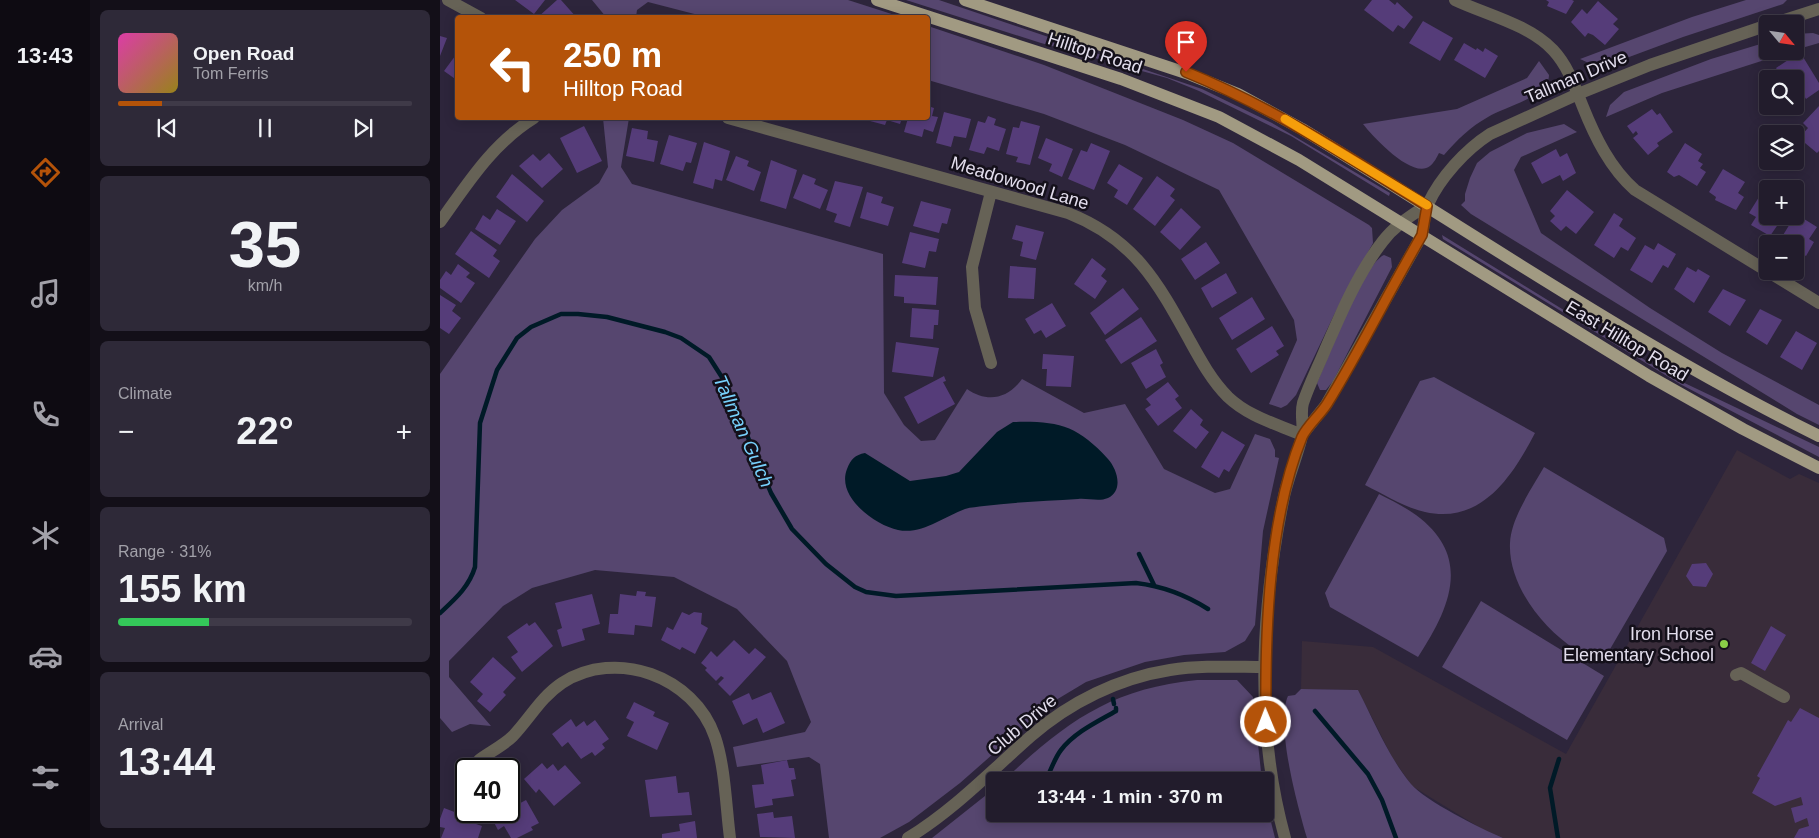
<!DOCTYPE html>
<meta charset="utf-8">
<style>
body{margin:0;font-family:Arial,sans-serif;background:#2e2938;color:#f1f3f6;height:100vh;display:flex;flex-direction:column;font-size:19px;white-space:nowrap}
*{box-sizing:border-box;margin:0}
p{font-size:16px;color:#a2a1a9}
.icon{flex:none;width:28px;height:28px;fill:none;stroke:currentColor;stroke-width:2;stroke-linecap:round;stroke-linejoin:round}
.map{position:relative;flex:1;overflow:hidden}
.sheet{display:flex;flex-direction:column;gap:10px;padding:10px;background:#130f18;width:350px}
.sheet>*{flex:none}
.hud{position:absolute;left:15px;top:15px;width:475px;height:105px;border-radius:5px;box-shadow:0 2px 12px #0003,0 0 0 1px #3f3a48;background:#b45309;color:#fff;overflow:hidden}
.needle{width:32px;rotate:119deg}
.fabs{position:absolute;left:1319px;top:15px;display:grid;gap:10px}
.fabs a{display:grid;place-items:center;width:45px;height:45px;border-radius:5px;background:#221c2c;box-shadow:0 2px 12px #0003,0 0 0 1px #3f3a48;font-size:25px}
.speed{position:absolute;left:15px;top:758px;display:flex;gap:10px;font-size:25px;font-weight:700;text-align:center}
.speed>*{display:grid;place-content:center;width:65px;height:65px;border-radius:50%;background:#221c2c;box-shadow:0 2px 12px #0003,0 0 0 1px #3f3a48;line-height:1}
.speed .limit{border:2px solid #111;border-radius:8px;background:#fff;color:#111}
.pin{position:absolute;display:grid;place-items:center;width:42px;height:42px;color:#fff;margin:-51px -21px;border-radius:50% 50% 50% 0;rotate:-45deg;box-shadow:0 0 5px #0007}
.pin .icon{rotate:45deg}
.me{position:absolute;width:55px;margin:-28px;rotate:359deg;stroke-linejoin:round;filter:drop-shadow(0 0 4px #0008)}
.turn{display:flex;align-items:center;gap:18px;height:105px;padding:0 25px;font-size:22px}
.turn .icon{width:65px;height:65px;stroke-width:2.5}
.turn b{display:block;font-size:35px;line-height:42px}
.big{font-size:38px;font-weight:800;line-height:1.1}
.sheet .tile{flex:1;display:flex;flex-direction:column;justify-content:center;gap:8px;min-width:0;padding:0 18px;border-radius:8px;background:#2e2938}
.sheet .dial{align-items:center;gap:0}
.dial b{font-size:65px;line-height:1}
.song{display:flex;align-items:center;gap:15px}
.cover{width:60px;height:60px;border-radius:8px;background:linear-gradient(135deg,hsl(320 70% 55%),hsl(50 70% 35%))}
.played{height:5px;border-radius:2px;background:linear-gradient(90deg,#b45309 15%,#3f3a48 15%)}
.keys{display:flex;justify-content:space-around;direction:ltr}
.heat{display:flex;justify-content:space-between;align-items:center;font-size:28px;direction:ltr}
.charge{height:8px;border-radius:4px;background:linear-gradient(90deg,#34c759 31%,#3f3a48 0)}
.trip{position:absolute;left:546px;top:772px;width:288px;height:50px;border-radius:5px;background:#221c2c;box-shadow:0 2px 12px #0003,0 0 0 1px #3f3a48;font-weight:800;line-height:50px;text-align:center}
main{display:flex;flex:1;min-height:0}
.tab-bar{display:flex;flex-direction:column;width:90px;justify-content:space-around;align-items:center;background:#0e0b12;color:#a2a1a9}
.tab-bar .icon{width:35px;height:35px}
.tab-bar .current{color:#b45309}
.tab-bar b{font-size:22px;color:#f1f3f6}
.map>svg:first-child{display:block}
.education{fill:#392c3a}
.green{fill:#56466f}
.water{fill:#001a27}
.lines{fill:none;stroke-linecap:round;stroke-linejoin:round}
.stream{stroke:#001a27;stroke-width:4.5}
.building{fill:#553c79}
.minor{stroke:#666256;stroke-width:12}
.major{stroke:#a19a82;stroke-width:12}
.route-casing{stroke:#753606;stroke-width:12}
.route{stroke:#b45309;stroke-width:9}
.slow{stroke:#f59e0b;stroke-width:9}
.poi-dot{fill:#8ace47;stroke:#14101a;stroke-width:2}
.labels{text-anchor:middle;stroke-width:5;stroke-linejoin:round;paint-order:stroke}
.street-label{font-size:18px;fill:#e3deed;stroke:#14101a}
.poi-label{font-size:18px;fill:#e3deed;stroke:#14101a;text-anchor:end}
.water-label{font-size:19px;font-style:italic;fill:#77d1fc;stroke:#14101a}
</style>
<main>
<nav class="tab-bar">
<b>13:43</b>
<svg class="icon current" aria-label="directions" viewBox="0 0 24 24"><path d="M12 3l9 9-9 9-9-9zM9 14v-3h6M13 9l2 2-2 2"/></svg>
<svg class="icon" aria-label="music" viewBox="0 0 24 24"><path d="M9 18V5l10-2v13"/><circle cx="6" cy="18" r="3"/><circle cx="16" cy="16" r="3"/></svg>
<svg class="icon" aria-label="phone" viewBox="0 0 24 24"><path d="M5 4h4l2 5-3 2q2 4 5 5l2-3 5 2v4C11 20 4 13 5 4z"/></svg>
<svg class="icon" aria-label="climate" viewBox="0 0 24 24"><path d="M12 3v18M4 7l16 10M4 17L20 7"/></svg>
<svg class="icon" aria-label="car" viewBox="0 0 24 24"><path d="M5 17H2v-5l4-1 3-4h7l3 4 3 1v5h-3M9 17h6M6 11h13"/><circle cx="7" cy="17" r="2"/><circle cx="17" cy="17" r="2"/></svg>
<svg class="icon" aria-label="filters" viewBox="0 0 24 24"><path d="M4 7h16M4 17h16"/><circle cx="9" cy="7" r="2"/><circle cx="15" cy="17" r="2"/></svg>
</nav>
<section class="sheet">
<div class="tile">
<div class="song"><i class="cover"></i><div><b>Open Road</b><p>Tom Ferris</p></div></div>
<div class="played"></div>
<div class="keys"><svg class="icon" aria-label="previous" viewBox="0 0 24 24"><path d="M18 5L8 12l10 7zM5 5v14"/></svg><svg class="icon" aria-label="pause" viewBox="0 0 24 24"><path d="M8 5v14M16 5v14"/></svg><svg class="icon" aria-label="next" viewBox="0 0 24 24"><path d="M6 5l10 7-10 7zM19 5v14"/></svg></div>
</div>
<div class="tile dial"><b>35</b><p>km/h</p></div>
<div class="tile"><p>Climate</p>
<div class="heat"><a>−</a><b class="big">22°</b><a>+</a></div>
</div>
<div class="tile"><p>Range · 31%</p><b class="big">155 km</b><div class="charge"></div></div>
<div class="tile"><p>Arrival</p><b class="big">13:44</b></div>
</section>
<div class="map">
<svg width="1379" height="838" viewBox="0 0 1379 838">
<rect width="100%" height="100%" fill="#2d253b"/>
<path class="education" d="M1297,450L1350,479L1359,474L1379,483V838H1063L1042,829L972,786L952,757L918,690L861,689L862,641L933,647L1126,754Z"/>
<path class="green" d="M152,0H408L461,17H266L208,2L197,10L196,17H166Z
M466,0H499L762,89L832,123L950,193L949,196L851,136L759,91L727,78L601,43Z
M1306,0H1347L1343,4L1243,37L1173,63L1167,60L1153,65L1140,59L1252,17Z
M488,26L604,65L743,120L793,143L929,225L932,228L933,243L894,315L856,395L847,405L841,408L829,404L857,340L854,320L779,190L685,145L604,114L488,80Z
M1373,33L1379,35V43L1355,50V34Z
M1327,42L1328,51H1352L1222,93L1166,117L1170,105L1184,92L1271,59Z
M1099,61L1109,75C1109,97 1064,107 1048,117C1030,127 1017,140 1004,155L999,153C997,157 994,163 990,166C973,180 933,137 923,124L1017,109L1087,78Z
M163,118H189L181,167L192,184L443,254L444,393L464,425L481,441L495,440L527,389C547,403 568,399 582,379L644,413L685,404L724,469L775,493L790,489L815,434L830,439L835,450V457L839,458L823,531L815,625L805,641L785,652L744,655L705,662L646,682L611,703L520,783L469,822L440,838H389L380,764L369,757L297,767L293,747L365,732L371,722L347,661L297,609L234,577L155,570L92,588L63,606L9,661V677L51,726L30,724L12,732L0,718V374L95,239L122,210L159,183L168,167Z
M1124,124L1137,132L1081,157L1074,170L1101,233L1210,308L1282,353L1379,405V425L1357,414L1031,214L1021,205L1025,201V194L1030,178L1037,163L1050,152L1087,133Z
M1002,235L1234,378L1379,447V457L1240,384L1003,239Z
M944,255L951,258L952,267L893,381L886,390H880L877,383C888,359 923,264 944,255Z
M994,377L1095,433C1073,475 1042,525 985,512C964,507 945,495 925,485L980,381Z
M1104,467L1224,538L1227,551L1162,663C1154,659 1144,655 1135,649C1102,628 1068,584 1070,543C1071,518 1092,488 1104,467Z
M939,494C951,500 965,507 976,515C1033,557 1010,608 978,657L890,607L885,593Z
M1041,601L1164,676L1127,740L1002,667Z
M757,680H797L813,697L822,781H563C625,723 669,689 757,680Z
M861,689L918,690C934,721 948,756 971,784C985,801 1042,829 1063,838H867C858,808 835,724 848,696L855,695Z
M555,788V814H825V798L835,838H492Z"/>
<path class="water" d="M573,422C618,421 637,425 668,459C677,469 684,490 668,498C659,502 648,498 638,499C607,501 575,502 544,506C538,507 531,507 525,509C503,517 482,535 458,530C435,525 396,497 407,469C411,459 415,455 425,453L470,481L506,476L519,472L557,432Z"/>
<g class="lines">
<path class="stream" d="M699,554L714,585
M0,613C15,599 29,587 35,567L40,423L57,370L77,338L91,327L121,314H138L167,317L225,332L241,338L269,357L285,382L331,493L352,529L386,564L415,587L426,592L456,596L696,583C722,586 746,595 768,609
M673,699L674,704
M875,711L928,774L942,800L956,838
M605,781C611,771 614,759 621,750C635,732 657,722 676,711V708
M1118,838L1110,788L1119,759"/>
</g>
<path class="building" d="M75,0H105L94,14Z
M117,0H121L137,18H97Z
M932,0H949L955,5L957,2L973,17L964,29L958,25L953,32L924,10Z
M1106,0H1132L1134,1L1126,14L1107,6L1109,2Z
M1158,1L1178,19L1173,24L1179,29L1165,45L1153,35L1148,33L1145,37L1131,22L1142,9L1147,14Z
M983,21L1013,38L1000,61L969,43Z
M0,36L7,38L0,56Z
M1024,43L1036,50L1037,48L1043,52L1045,48L1058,56L1045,78L1014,60Z
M18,52V81L4,71Z
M1360,52L1379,83V90L1366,99L1362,92L1355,97V79H1333L1340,74L1336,68Z
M488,106L494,108L492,116L498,117L493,132L484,129L482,137L464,132L468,118H488Z
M1379,106V151L1377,153L1359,138L1368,128L1363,123Z
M1212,109L1217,115L1220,113L1233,132L1217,143L1219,146L1208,155L1193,138L1198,134L1196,131L1193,134L1187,126Z
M504,112L531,119L526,138L514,136L511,147L496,143Z
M548,116L556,119L554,125L566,129L559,151L547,147L544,154L529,150L538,121L545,123Z
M431,118H462L460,124L447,120L445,125L430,121Z
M581,121L600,126L590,165L576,162L578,157L566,154L573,127L579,128Z
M144,126L162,161L137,173L120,138Z
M192,128L208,131L207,139L218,141L214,162L186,156Z
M229,135L257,143L251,163L246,162L243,171L220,164Z
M606,138L633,149L622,177L609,171L612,164L598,158Z
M264,142L290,151L282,181L275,179L273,189L253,183Z
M651,143L670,151L654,190L628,179L641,150L647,152Z
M1245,143L1262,154L1258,161L1263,164L1260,168L1266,172L1257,186L1239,175L1234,177L1227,172Z
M1116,149L1120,157L1127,153L1136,173L1123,181L1120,175L1102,184L1091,163Z
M109,153L123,169L102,188L79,166L93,154L100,161Z
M296,156L309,161L307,166L321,172L314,191L286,180Z
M331,160L357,170L346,209L320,201Z
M679,164L703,178L687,205L674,197L678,190L667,183Z
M1283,169L1305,182L1298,193L1304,197L1296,210L1275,200L1276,197L1269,192Z
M72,174L104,201L87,222L56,197Z
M363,174L376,179L374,184L388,190L380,209L353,198Z
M717,176L735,189L730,196L735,200L715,226L693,209Z
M395,181L423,187L410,227L394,222L397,214L386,210Z
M1324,189L1328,191V216H1335L1333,219L1339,223L1330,236L1311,225L1316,217L1309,213Z
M1127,190L1154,212L1136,234L1126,226L1121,231L1110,221L1115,216L1110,211Z
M427,192L443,197L441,203L454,207L448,226L420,218Z
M481,201L511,209L507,224L502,223L499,233L473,226Z
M741,208L761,227L740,250L720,232Z
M57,209L76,221L60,245L35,229L43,215L50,220Z
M1174,213L1183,219L1179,226L1196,238L1188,251L1181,247L1174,258L1154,245Z
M1356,214L1377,227L1369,239L1374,242L1366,256L1355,249V244H1346L1340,240Z
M576,225L604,232L596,260L580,256L583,242L572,239Z
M31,231L57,250L53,256L60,261L49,278L15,254Z
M470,232L499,239L496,252L489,251L485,268L462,263Z
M766,242L780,263L755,280L741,259Z
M1218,243L1236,254L1228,268L1223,265L1212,283L1190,270L1205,245L1214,250Z
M652,258L666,269L661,276L667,281L655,299L634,284Z
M18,264L30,273L26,277L35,283L21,303L0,288V280L6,271L11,275Z
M570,266L596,268L594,299L568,298Z
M1247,267L1256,272L1258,269L1270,276L1254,303L1234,289Z
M786,273L797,293L772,308L761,288Z
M455,275L498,277L496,305L464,303V297L454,296Z
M683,288L699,309L665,335L650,313Z
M1283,289L1306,300L1290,326L1268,312Z
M0,295L16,305L12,311L21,318L9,334L0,328Z
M812,297L825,319L792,340L779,318Z
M612,303L626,326L606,338L601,330L594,334L585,319Z
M472,308L499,310L498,325H494L493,339L470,337Z
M1320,309L1342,320L1327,345L1306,332Z
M701,317L717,341L681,364L665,340Z
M832,326L844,346L836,351L839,355L811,373L796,349Z
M1356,331L1377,343L1362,370L1340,357Z
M456,342L499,348L493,377L452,372Z
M716,349L723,363L720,365L726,377L706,389L691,363Z
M603,354L634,356L631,387L606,386L607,369H602Z
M504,376L506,381L503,382L515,404L478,424L464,397Z
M728,382L739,396L735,399L742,408L718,426L705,409L711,405L706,399Z
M751,409L763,420L760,425L769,432L756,449L733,431Z
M782,431L805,445L789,472L784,469L779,478L761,467Z
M1266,563L1273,574L1266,587L1253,586L1246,576L1252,564Z
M197,591L206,592L205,596L216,597L212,627L195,625L194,635L168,633L170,614H178L180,594L196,596Z
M152,594L160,624L142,629L145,640L122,647L117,630L122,628L115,603Z
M242,612L249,615L254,612L262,613L261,624L268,628L255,654L242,647L240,650L221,640L227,627L233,630Z
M95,622L113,646L82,672L71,657L78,652L67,637L87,623L89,626Z
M1331,626L1346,635L1325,671L1311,663Z
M294,640L309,654L315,648L326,657L290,696L278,684L284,678L281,676L276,681L265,670L267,668L261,663L271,651L277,657Z
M53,657L76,678L63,692L66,695L50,712L37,701L43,694L30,682Z
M331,692L345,723L323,733L317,718L303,725L292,701L309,693L312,700Z
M194,702L215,712L213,716L229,723L217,750L187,736L194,722L186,718Z
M1360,708L1379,718V838H1354L1359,829L1369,826L1367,818L1355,823L1351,808L1363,805L1361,797L1335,806L1312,793L1320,778L1317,776L1348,720L1351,722Z
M131,719L136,727L144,721L147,726L155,720L169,739L162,744L165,748L155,756L152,752L141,759L128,742L122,747L112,734Z
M347,760L349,768H354L356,779L351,780L354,796L332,799L333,805L315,808L312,785L324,784L321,765Z
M102,763L107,769L113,764L118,771L125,765L141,783L114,806L99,789L96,793L84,779Z
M236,776L238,793L249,792L252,815L210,817L205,780Z
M86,800L99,823L91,827L93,830L77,838H71L64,826L58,830L49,813L69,811V803L71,808Z
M4,808L25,816L24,820L42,826L38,838H1L5,828L0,827V819Z
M333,812L334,818L352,816L355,838L320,837L317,814Z
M255,821L257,838H222V834L240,831L239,824Z"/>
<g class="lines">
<path class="minor" d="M8,0L41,18
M1015,0C1047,15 1088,24 1113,50C1128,66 1135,87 1143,107C1155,137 1170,168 1195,190L1379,303
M1332,24L1379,9
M288,118L628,213C694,239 717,281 750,341C761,361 772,381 788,397C809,417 837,424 862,435
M551,192L532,267L535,308L551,363
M0,222C28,183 52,144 94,118
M862,435L886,405L982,235C984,226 984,213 988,204C1000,178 1025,150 1050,134L1138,94L1210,65L1328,25
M1296,675L1301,673L1344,697
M39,760C50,752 64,745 73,736C90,718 101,697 122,683C176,648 254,676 275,737C285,766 286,807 290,838
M468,838C514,810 551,771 591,736C630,702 679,678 730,670C762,665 794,667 826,667
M845,838C815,730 821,611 843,501C847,479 857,458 862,436C864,425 860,414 863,403C869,385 878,367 885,350C901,313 918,273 943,241C955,225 971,216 987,205"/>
<path class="major" d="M437,0L681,79L779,117L859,160L1209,376L1303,429L1379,468
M525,0L746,73L798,94L862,129C1033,233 1199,347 1379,436"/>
</g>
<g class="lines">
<defs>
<path id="route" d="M746,72C832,107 909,157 987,206L982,235C949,291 921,349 887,404C880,415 867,426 862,437C828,521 825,633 826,722"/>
</defs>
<use href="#route" class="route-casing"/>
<use href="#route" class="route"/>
<path class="slow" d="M845,119L987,205"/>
</g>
<circle class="poi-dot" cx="1284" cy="644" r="5"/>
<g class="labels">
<g class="street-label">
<text transform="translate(655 53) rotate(18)" y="6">Hilltop Road</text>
<text transform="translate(1136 77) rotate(-23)" y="6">Tallman Drive</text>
<text transform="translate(580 183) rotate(17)" y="6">Meadowood Lane</text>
<text transform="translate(1187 341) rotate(31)" y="6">East Hilltop Road</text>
<text transform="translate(582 725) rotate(-40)" y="6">Club Drive</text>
</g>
<g class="poi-label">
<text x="1274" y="640">Iron Horse<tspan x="1274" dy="21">Elementary School</tspan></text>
</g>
<g class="water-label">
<text transform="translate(304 431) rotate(66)" y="7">Tallman Gulch</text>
</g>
</g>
</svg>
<div class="fabs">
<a><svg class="needle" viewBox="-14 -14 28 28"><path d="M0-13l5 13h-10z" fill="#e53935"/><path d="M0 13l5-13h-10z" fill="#a2a1a9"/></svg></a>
<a><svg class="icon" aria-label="search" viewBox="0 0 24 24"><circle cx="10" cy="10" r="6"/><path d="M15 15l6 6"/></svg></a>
<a><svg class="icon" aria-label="layers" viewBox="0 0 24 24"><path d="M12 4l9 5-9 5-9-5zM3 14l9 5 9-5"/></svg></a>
<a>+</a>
<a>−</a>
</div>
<div class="speed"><div class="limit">40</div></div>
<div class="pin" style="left:746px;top:72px;background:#d93025"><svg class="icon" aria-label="arrive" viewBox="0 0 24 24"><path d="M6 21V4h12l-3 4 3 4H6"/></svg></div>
<svg class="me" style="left:826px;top:722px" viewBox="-20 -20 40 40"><circle r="17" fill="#b45309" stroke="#fff" stroke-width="3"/><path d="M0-11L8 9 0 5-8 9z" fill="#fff"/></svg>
<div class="trip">13:44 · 1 min · 370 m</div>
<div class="hud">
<div class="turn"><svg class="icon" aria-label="left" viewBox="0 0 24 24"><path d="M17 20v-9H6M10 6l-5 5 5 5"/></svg><div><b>250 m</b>Hilltop Road</div></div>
</div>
</div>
</main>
